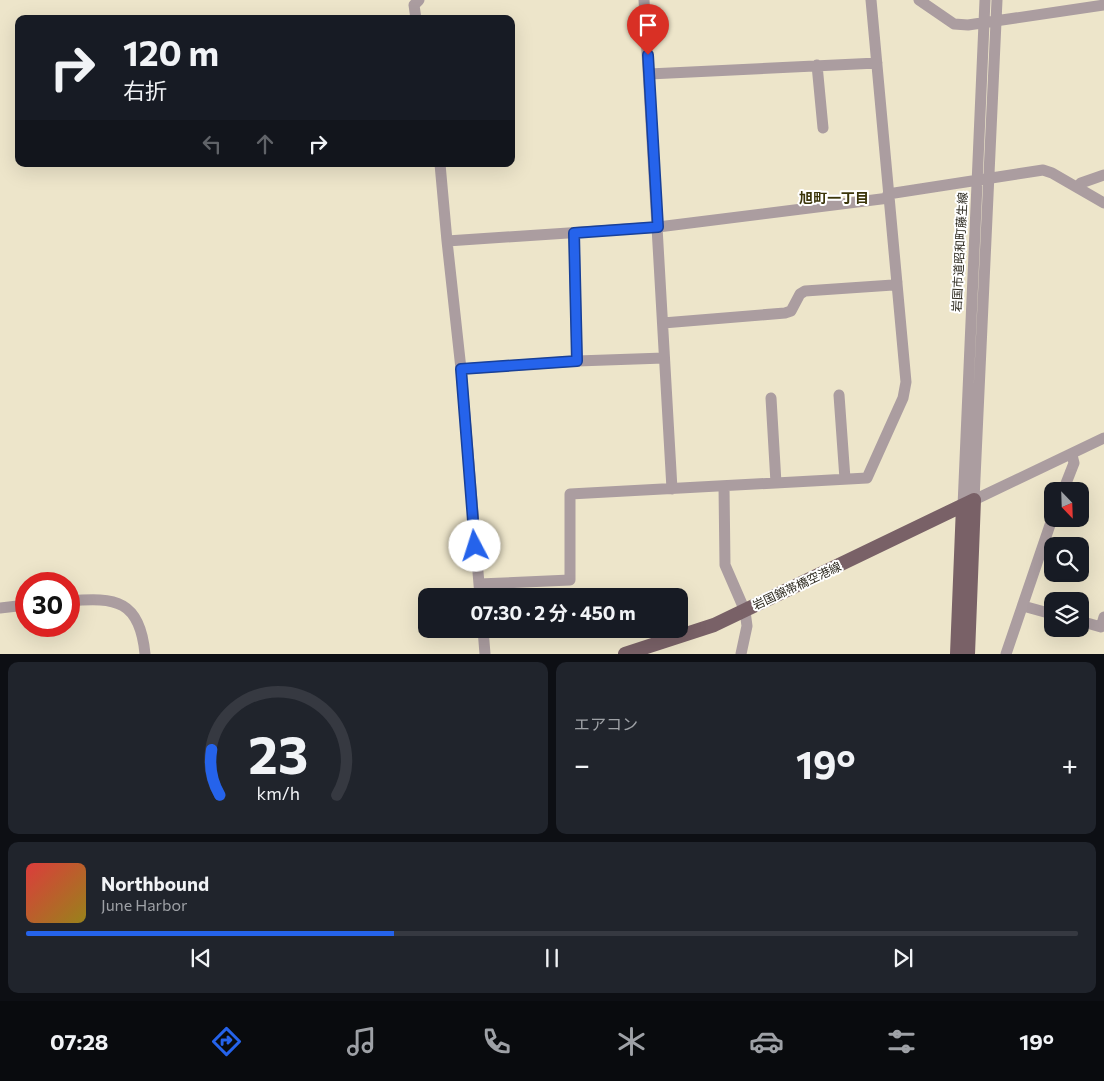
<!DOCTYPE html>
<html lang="ja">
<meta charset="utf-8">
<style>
body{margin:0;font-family:Commissioner,"Noto Sans JP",sans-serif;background:#20242c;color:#f1f3f6;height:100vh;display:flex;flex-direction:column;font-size:19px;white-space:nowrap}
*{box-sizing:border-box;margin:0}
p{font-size:16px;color:#9ea1a6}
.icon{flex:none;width:28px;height:28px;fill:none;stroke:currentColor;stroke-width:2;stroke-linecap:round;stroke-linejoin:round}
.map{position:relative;height:654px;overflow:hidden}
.side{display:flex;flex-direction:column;gap:8px;padding:8px;background:#0d0f14;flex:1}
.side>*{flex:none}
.hud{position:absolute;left:15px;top:15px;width:500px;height:152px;border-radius:10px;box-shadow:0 5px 20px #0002;background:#171b24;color:#f1f3f6;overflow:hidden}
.needle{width:32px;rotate:157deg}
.controls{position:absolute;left:1044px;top:482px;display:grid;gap:10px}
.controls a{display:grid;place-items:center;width:45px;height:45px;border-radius:10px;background:#171b24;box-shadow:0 5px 20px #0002;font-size:25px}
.speed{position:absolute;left:15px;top:572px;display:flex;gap:10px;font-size:25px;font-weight:700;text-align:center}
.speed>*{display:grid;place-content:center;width:65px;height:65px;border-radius:50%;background:#171b24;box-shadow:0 5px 20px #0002;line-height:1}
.speed .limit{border:8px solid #d22;background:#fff;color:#111}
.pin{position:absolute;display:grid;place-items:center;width:42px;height:42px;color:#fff;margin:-51px -21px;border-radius:50% 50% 50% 0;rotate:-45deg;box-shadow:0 0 5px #0007}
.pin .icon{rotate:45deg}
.me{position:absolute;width:55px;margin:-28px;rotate:355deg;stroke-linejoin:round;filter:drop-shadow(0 0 4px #0008)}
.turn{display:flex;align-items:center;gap:18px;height:105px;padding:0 25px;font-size:22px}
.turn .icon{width:65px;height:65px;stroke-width:2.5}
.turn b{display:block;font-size:35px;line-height:42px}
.lanes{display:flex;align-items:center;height:48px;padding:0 25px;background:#0003;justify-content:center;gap:25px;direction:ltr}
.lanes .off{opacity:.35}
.big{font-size:38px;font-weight:700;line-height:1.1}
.side .widget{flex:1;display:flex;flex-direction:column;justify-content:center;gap:8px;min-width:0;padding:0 18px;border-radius:10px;background:#20242c}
.side .dial{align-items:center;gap:0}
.dial svg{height:130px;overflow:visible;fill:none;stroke:#363941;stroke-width:7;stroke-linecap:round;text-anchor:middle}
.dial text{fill:#f1f3f6;stroke:none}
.song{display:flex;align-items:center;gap:15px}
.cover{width:60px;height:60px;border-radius:8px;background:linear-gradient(135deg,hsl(0 70% 55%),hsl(50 70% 35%))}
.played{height:5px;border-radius:2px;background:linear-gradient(90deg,#2563eb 35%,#363941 35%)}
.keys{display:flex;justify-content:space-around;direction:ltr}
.heat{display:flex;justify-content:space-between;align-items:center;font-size:28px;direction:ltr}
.side .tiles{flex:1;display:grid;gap:8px;grid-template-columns:1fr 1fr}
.widget:last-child{grid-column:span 2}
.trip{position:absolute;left:418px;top:588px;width:270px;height:50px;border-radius:10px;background:#171b24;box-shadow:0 5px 20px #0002;font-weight:700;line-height:50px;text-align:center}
.tab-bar{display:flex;height:80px;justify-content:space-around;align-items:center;background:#090b0e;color:#9ea1a6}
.tab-bar .icon{width:35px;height:35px}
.tab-bar .current{color:#2563eb}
.tab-bar b{font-size:22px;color:#f1f3f6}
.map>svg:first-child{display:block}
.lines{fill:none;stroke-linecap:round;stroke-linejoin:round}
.minor{stroke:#ab9da0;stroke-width:11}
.major{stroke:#796167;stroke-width:14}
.route-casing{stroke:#184099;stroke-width:12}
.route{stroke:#2563eb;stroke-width:9}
.labels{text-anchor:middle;stroke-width:4;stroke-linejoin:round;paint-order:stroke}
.street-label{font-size:12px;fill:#2a271d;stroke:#fff}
.neighbourhood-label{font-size:14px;font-weight:bold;fill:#3b350a;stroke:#fff}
</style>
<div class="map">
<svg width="1104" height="654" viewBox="0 0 1104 654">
<rect width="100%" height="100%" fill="#ede5ca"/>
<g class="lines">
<path class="minor" d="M644,0L672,489
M919,0L954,24L968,25L1104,5
M997,0L974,500L1104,438
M416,19L414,5L419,0
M817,65L823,128
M649,74L877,63
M440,164L447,241
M1077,187L1081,183L1104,175
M888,194L1043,170L1052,173L1104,203
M574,233L577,361
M663,323L785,313L791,311L800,294L805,291L893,285L897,282
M461,369L577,361L664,358
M839,395L845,479
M771,398L776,483
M724,486L725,565L745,611L747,626L741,654
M1063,491L1074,463L1072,455
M963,506L985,0
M479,584L570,580V494L867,478L903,398L906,382L871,0
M480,596L461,369L447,241L658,227L889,198
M69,601C116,597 140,600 145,654
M1023,606L1052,614
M0,608L26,605
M1080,621L1101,627L1104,617
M483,629L485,654
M1006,654L1052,519"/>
<path class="major" d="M625,654L714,625L974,500
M957,654L963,506
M968,654L974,500"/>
</g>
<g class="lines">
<defs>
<path id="route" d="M475,546L461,369L577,361L574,233L658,227L648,55"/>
</defs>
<use href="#route" class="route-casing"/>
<use href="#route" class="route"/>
</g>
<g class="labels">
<g class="street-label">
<text transform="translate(960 252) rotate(-87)" y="4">岩国市道昭和町藤生線</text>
<text transform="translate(797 586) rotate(-25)" y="4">岩国錦帯橋空港線</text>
</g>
<g class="neighbourhood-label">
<text x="834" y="203">旭町一丁目</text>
</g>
</g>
</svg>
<div class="controls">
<a><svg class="needle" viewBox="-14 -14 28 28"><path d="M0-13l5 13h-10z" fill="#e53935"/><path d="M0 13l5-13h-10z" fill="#9ea1a6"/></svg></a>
<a><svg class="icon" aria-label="search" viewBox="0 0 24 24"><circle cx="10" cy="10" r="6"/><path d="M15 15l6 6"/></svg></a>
<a><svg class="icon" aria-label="layers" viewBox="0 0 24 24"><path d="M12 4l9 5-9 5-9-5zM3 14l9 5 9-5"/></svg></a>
</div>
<div class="speed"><div class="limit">30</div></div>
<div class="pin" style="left:648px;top:55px;background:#d93025"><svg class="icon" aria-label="arrive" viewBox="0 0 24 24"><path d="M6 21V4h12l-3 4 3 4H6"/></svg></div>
<svg class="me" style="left:475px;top:546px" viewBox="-20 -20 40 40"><circle r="19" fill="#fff"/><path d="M0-13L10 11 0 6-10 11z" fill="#2563eb"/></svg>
<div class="trip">07:30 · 2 分 · 450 m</div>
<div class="hud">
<div class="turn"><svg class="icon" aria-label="right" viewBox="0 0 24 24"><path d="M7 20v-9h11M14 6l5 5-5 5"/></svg><div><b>120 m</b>右折</div></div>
<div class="lanes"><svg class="icon off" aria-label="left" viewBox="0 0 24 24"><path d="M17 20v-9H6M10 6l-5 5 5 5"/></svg><svg class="icon off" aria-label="ahead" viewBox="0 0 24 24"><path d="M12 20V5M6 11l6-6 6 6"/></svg><svg class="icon" aria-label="right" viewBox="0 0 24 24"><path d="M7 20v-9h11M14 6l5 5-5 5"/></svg></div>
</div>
</div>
<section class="side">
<div class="tiles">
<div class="widget dial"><svg viewBox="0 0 100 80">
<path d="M14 69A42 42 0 1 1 86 69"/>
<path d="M14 69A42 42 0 0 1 9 41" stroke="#2563eb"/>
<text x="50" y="56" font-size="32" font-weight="700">23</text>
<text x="50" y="72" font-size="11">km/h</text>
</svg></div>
<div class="widget"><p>エアコン</p>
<div class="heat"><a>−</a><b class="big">19°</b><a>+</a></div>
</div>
<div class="widget">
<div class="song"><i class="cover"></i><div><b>Northbound</b><p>June Harbor</p></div></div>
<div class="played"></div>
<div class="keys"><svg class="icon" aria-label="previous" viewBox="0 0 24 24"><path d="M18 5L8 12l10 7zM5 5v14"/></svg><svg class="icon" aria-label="pause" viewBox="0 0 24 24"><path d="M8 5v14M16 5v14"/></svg><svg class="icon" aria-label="next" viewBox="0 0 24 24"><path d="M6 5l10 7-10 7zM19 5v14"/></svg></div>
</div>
</div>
</section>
<nav class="tab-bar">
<b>07:28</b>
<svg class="icon current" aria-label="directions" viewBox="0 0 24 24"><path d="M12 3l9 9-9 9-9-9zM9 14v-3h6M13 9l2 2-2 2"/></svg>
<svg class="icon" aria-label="music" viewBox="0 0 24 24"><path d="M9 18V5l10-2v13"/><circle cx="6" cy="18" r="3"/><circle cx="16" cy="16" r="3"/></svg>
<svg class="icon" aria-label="phone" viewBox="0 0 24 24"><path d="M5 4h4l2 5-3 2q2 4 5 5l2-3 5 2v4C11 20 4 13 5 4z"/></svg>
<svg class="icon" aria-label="climate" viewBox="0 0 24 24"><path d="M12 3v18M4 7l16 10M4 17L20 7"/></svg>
<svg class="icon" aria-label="car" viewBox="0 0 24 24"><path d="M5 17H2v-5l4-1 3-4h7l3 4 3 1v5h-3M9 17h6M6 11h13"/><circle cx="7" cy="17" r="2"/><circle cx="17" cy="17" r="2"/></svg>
<svg class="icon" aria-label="filters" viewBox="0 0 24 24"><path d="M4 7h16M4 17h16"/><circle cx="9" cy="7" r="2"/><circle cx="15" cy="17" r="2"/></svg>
<b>19°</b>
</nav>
